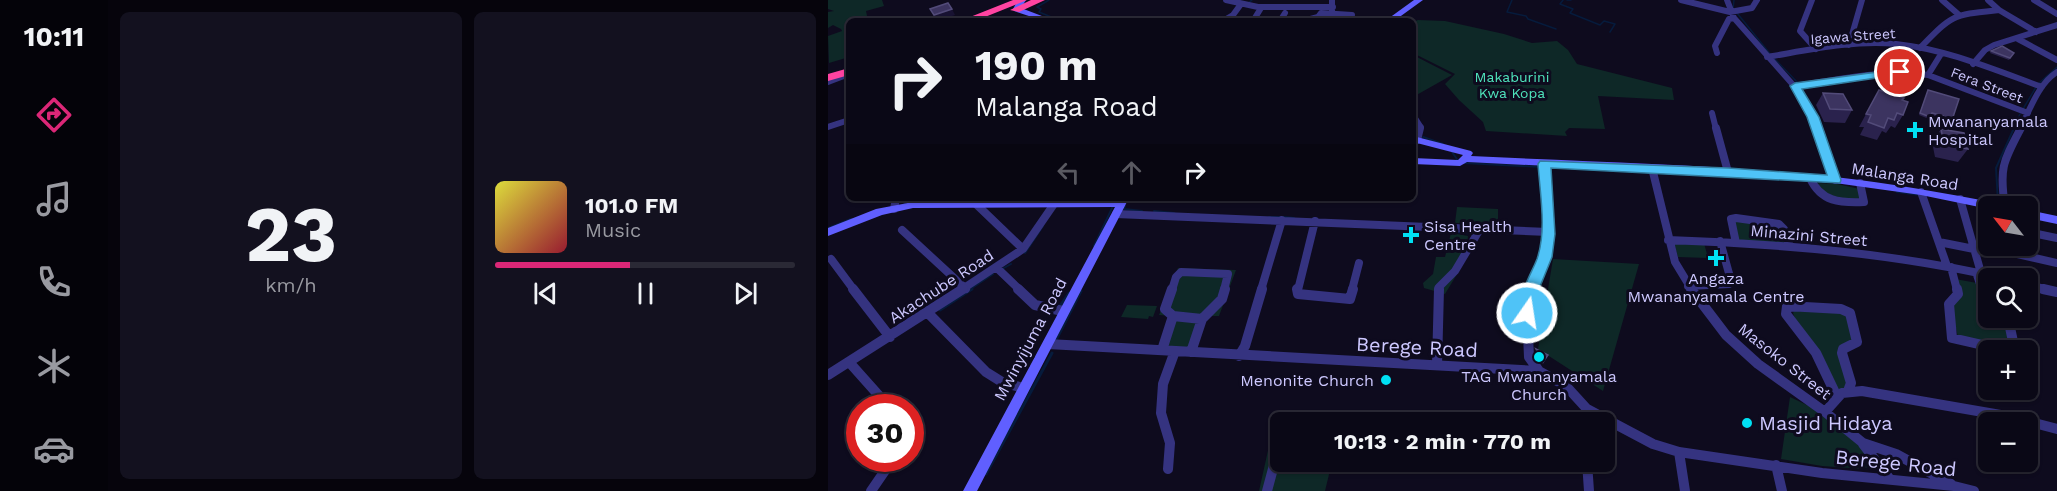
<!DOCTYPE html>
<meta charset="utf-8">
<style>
body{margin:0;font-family:"Work Sans",sans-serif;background:#13111f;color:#f1f3f6;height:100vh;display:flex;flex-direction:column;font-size:22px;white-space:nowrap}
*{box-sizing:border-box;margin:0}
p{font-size:20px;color:#999aa1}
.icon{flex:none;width:33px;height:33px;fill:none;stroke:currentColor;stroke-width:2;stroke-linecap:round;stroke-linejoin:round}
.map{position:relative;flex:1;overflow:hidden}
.panel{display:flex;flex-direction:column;gap:12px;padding:12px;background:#06040c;width:720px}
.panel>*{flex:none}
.top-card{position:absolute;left:18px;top:18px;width:570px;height:183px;border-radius:9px;box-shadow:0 2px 4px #0004,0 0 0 2px #2a2935;background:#0a0816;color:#f1f3f6;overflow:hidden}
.needle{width:39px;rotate:301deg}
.fabs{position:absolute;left:1150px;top:196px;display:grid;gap:12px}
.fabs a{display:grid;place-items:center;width:60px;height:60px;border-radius:9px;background:#0a0816;box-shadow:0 2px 4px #0004,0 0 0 2px #2a2935;font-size:30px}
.speed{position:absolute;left:18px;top:394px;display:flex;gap:12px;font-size:30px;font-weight:700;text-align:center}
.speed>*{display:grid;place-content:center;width:78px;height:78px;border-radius:50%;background:#0a0816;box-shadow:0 2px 4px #0004,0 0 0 2px #2a2935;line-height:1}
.speed .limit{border:9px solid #d22;background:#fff;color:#111}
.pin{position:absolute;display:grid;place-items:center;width:51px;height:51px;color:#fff;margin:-26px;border:3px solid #fff;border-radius:50%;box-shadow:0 2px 6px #0007}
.me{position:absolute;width:66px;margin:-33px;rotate:13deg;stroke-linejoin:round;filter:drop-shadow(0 0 4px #0008)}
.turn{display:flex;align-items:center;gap:21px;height:126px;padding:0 30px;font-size:27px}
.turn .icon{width:78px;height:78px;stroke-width:2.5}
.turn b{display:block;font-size:42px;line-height:51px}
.lanes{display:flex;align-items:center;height:57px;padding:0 30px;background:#0003;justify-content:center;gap:30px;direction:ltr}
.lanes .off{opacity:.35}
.panel .widget{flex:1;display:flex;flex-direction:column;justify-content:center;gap:9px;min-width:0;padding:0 21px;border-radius:9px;background:#13111f}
.panel .dial{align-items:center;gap:0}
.dial b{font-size:78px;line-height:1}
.song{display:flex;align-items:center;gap:18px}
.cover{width:72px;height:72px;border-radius:9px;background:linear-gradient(135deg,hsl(60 70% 55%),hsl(350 70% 35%))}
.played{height:6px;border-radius:3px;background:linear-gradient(90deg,#db2777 45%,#2a2935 45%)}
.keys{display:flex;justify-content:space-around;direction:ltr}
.panel .tiles{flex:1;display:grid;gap:12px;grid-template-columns:repeat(2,1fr)}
.trip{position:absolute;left:442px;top:412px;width:345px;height:60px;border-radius:9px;background:#0a0816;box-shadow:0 2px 4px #0004,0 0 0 2px #2a2935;font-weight:700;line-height:60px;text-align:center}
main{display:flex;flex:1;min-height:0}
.dock{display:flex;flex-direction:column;width:108px;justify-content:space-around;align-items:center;background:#040309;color:#999aa1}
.dock .icon{width:42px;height:42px}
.dock .selected{color:#db2777}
.dock b{font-size:27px;color:#f1f3f6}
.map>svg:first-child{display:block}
.green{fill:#0e2827}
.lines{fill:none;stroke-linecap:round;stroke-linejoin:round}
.stream-far2{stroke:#061b3c;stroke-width:1.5}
.stream-far1{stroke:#061b3c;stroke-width:2}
.stream{stroke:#061b3c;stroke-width:3}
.street-far2{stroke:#353380;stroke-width:6}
.street-far1{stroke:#353380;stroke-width:8}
.street{stroke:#353380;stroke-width:10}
.secondary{fill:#605fff;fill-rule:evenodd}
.highway{fill:#ff43a1;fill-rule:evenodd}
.wall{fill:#2a224d}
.shaded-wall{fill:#181232}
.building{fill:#3c3460;stroke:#524b79;stroke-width:1.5}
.route{fill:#4fc3f7;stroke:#337fa1;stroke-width:1.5}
.poi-dot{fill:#00e0f3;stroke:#0e0b1e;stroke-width:2}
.labels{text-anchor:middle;stroke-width:6;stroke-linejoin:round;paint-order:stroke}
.far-street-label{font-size:14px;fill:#cdc8ff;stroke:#0e0b1e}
.far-park-label{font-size:14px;fill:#4fe4bc;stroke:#0e0b1e}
.poi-label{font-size:16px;fill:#cdc8ff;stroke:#0e0b1e;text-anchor:start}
.street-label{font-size:16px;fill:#cdc8ff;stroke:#0e0b1e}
.near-street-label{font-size:20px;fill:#cdc8ff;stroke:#0e0b1e}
.near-poi-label{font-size:20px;fill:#cdc8ff;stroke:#0e0b1e;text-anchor:start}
</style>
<main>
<nav class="dock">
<b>10:11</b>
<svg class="icon selected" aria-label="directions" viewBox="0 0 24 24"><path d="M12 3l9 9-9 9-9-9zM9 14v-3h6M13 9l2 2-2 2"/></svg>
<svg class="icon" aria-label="music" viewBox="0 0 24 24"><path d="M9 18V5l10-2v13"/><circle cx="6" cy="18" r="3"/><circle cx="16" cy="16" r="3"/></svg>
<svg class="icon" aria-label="phone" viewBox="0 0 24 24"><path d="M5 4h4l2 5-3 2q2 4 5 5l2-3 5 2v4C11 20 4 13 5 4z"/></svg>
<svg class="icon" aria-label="climate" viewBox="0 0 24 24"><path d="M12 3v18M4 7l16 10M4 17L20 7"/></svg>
<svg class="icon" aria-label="car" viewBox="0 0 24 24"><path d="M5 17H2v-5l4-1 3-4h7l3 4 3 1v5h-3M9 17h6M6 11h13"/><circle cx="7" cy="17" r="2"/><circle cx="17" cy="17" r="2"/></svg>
</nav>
<section class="panel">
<div class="tiles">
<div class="widget dial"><b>23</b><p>km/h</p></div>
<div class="widget">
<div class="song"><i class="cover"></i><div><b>101.0 FM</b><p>Music</p></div></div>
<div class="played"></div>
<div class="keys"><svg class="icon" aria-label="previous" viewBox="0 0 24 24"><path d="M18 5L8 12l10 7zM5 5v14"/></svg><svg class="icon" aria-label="pause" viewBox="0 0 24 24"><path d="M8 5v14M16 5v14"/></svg><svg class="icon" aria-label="next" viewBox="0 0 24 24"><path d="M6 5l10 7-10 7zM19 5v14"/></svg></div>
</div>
</div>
</section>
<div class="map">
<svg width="1229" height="491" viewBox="0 0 1229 491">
<rect width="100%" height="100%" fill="#0e0b1e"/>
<path class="green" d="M0,0H54L56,6L38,11L40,21H21V57L1,63L0,36L14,31L13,29L5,25L0,28V12L6,11L0,9Z
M590,20L617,21L676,34L704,43L729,41L740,50L749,64L844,88L846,100L770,96L777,129L741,128L737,132L739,136L658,131L655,122L631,100L617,84L627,74L585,53V22Z
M585,55L624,75L585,97Z
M987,183L1009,184L1032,189L1034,201L995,197Z
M629,207L670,209V225L627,223Z
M904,222H931L953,226L958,245L910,242Z
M623,233L640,236L637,261L617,294L596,288L595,283L605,274L608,257H617Z
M846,243H876L880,258L850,257Z
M725,259L811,264L775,391L710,349Z
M350,268L408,270L391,316H374L363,348L334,347L345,316L331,315Z
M1127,279L1149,283L1161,305V318H1177L1184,348L1130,337L1122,302L1132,296Z
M299,305L329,306L325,317L321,316L320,319L293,317Z
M969,307L1024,314L1028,344L1015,350L1026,389H1008L976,343L965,313Z
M962,397L983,407L1040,452L1043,460L1040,467L1035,469L994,466L953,459Z
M441,446H453V462H504L497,491H431Z
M591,462H633V471L591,469Z"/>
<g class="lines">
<path class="stream-far2" d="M221,0L209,7L213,9L211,12L233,21
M684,0L679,12L698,16L700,19L728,29
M735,0L732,4L745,9L742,13L772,25L776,21L787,24L782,32
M739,0H743
M419,4L424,0
M905,9L906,0
M909,13L943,55L970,83
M1210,84L1229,67
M1195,109L1208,87
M1185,129L1192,114"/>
<path class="stream-far1" d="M595,137L615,144
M624,152L631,162
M636,163L714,167
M720,167L801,170
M1069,192L1093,195
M74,198L77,204
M251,200L290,198
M116,202L233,201
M1170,202L1168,168L1186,128
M297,206L296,209L314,211
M1183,206L1187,207
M326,211L346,213
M441,217H452
M456,217L466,218
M0,228L23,219
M628,232L646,234
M266,246L285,206
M197,253L215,226
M174,269L183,264
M141,290L165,274"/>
<path class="stream" d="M232,306L241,293
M112,310L144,289
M228,340L253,291
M158,474L224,353"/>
<path class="street-far2" d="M398,0L430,7H505
M504,0V21
M853,0L902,12L924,8L929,0
M899,0L906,18L974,95L989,129
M984,0L972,31L988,49
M1114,0L1130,14
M1160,0L1171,10L1208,32
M1206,0L1229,14
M395,21L405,15L413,4
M425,21L433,8
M452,21L457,13
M475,21L490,17L493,13L524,15L519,20L521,21
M1190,39L1229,60
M1021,45L1034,0
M1092,48C1125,14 1124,15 1171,10
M889,53L887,46L901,19L906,18
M939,57C981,50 1025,40 1068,44C1118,49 1167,70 1214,87
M1145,64L1157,50L1166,45L1229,25
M1100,75L1113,54
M0,82L21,74
M967,86C1011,80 1056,68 1100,75L1200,113
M884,113L888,129
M585,115L592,126L591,129
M0,127L21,120
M1192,129C1202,110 1210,84 1229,72"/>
<path class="street-far1" d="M888,128L900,172
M989,128L1007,180
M589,140L592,128
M824,168L847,262L864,290
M982,178C993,202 1012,203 1036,202L1032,183
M1093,192L1119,266
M1132,199L1153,273
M148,204L195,249
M1177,207C1171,168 1175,162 1193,128
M66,209L68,198
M288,214L720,232
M74,230L138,289
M1200,232L1229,238
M840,240C954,244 1066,253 1178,279
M1111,242L1146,249
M908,243L903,219L908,218L951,224L956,229L962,246
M1145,244L1229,263
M3,259L26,290
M1123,267L1129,290
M169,268L192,290
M1148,272L1154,290
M1200,285L1221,290
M860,286L901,284L902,277L892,241
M133,290L195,249L226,204
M344,290L348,277L353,272L400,274L396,290
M433,290L454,220
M470,290L487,221
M524,290L531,263
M611,290V287L627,271L652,229
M704,290L717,257L720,234L717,164"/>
<path class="street" d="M25,289L62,337
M190,289L207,305L235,311
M469,289L470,294L522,299L525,289
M704,289L699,313L701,357L711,371
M863,289L898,335L930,364L997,412L1035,443L1068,454L1123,484
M1129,289L1130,294L1121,304L1124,338L1181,351
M1153,289L1156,297L1161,302
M1215,289L1229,292
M100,313L158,372L174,382L195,388
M345,316L374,319
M1180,318L1187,351
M220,344L711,371L738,386L759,409L825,444L851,452L994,473L1126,486L1146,491
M334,350L345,316L337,309L344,289
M363,352L374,319L394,299L397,289
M411,356L417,346L434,289
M21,362L62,408
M609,365L611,289
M0,375L135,289
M1009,397L988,353L958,314L959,306L1013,309L1022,313L1029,342L1015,349L1014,353L1023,383L1020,391
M759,409V423
M997,412L1014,393L1034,391L1184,417L1229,429
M1035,444L1061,478
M851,452L857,491
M759,462L761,491
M948,465L954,491
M340,469L342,443L333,413L335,384L347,351
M43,491L65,459
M439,491L446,465"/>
<path class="secondary" d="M190,0H198L193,8L227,21H216L186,11L185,9Z
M586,0H595L566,21H557Z
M585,136L643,151L645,153L643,156C764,162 886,164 1007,177C1062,183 1115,193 1169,203L1174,207H1161V209L1093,195L1007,183L900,175L639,162L632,166L585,164V158L630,160L635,155L585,142Z
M291,198H301L149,491H135L287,207L85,208L54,215L0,236V228L48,209L85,202L290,200Z
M1200,210L1229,216V224L1200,218Z"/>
<path class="highway" d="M185,0H199L147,21H132Z
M203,0H217L191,12L182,10Z
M21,68V75L0,81V74Z"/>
</g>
<path class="wall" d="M1163,51L1186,53L1181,60L1162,53Z
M1051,90L1074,100L1075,115L1067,128L1063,126L1058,133L1054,131L1049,140L1032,135L1036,127H1031Z
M1100,90L1123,123L1122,125L1112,122L1113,118L1103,115L1101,119L1091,115Z
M995,93L1024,110L1017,123L996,122L988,105Z
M1113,129L1140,149L1130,162L1107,157L1104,142Z
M708,349L719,357L715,364L708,351Z"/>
<path class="shaded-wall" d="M124,9L127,15L109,21L106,15Z"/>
<path class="building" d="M120,3L124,9L106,15L102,9Z
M1174,46L1186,53L1182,58L1163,51Z
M1051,90L1076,98L1074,100L1080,102L1075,115L1069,113L1066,120L1060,118L1056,128L1040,122L1043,115L1038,114Z
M1100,90L1131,99L1123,123L1113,120L1115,116L1104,113L1102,117L1092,113Z
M995,93L1015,94L1024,110L1002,109Z
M1113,129L1136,133L1140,149L1116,144Z
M708,349L720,355L715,362Z"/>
<path class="route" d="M1072,69H1075V74L974,89L991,117L1013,180L1012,183L723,168L727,234L724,257L709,294L705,317H694C686,300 703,275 709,259C719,230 712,194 710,164L712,161L900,168L999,175L979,117L962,86L967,83Z"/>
<g class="poi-dot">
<path d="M1084 121h6v6h6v6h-6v6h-6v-6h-6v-6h6z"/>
<path d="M580 226h6v6h6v6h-6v6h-6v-6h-6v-6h6z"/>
<path d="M885 249h6v6h6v6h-6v6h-6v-6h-6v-6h6z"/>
<circle cx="711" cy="357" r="6"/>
<circle cx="558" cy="380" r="6"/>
<circle cx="919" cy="423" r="6"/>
</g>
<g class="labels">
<g class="far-street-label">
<text transform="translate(1025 36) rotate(-4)" y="5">Igawa Street</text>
<text transform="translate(1159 85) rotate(21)" y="5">Fera Street</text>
</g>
<g class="far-park-label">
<text x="684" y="82">Makaburini<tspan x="684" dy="16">Kwa Kopa</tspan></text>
</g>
<g class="poi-label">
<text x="1100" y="127">Mwananyamala<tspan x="1100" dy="18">Hospital</tspan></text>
<text x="596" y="232">Sisa Health<tspan x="596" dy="18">Centre</tspan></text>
<text x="888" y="284" text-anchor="middle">Angaza<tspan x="888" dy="18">Mwananyamala Centre</tspan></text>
<text x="711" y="382" text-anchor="middle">TAG Mwananyamala<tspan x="711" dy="18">Church</tspan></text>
<text x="546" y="386" text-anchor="end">Menonite Church</text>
</g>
<g class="street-label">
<text transform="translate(1077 176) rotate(9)" y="6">Malanga Road</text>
<text transform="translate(981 235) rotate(5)" y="6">Minazini Street</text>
<text transform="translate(113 286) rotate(-33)" y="6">Akachube Road</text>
<text transform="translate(202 339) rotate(-62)" y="6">Mwinyijuma Road</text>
<text transform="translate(957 361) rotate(38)" y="6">Masoko Street</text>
</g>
<g class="near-street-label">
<text transform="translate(589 347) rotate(3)" y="7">Berege Road</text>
<text transform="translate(1068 463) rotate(6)" y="7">Berege Road</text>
</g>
<g class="near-poi-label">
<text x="931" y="430">Masjid Hidaya</text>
</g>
</g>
</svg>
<div class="fabs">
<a><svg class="needle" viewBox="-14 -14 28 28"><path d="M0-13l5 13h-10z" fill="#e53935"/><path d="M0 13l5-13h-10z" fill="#999aa1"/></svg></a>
<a><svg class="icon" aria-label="search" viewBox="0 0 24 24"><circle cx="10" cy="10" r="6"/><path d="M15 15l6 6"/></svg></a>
<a>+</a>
<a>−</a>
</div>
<div class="speed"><div class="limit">30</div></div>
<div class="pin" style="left:1072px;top:72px;background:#d93025"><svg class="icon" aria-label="arrive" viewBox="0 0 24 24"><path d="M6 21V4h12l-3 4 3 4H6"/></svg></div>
<svg class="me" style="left:699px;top:313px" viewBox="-20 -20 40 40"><circle r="17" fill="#4fc3f7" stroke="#fff" stroke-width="3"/><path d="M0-11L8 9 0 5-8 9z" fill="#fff"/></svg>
<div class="trip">10:13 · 2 min · 770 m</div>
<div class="top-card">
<div class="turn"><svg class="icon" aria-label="right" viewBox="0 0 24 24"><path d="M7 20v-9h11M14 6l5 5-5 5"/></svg><div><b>190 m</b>Malanga Road</div></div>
<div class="lanes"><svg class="icon off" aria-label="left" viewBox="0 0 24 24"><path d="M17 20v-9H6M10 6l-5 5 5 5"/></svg><svg class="icon off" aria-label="ahead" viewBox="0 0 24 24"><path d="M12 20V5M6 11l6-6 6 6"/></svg><svg class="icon" aria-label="right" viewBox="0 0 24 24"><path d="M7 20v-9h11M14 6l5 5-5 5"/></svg></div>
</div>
</div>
</main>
